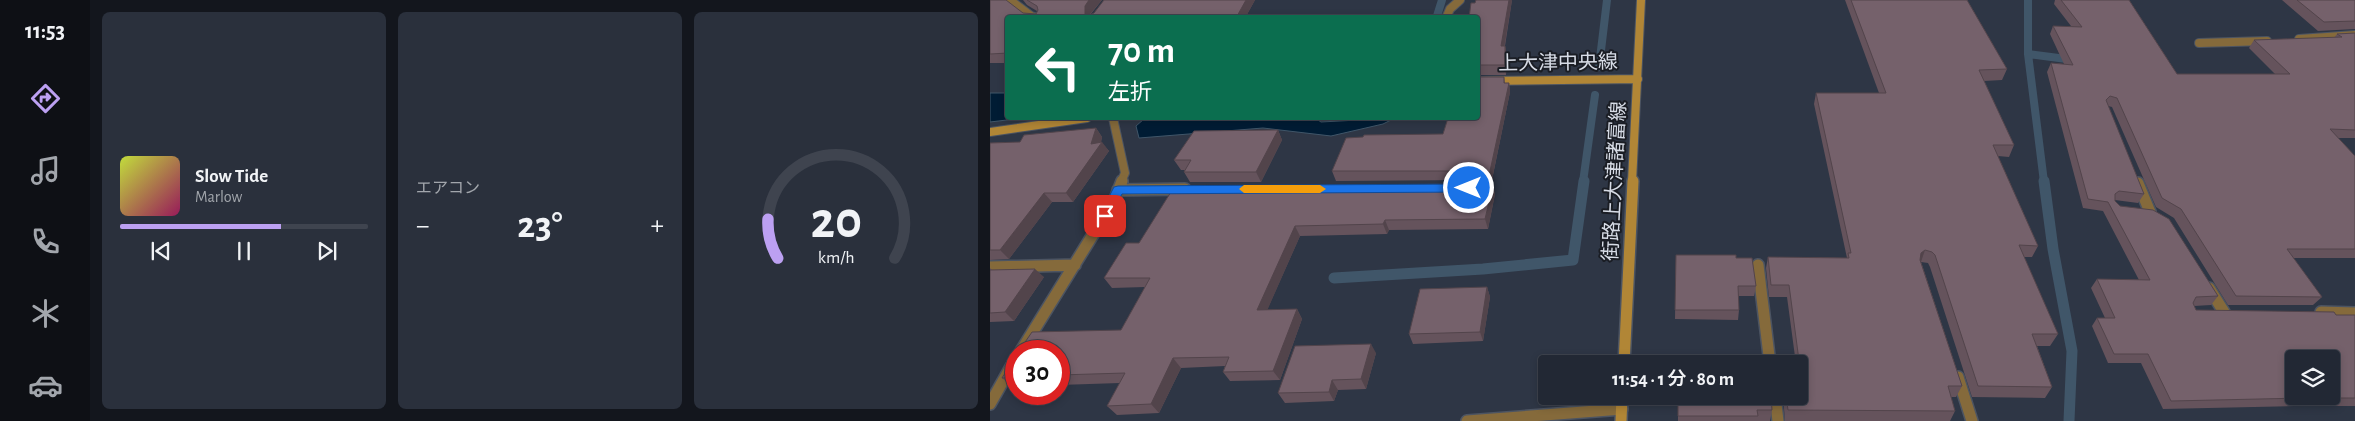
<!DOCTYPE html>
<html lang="ja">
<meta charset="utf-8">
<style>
body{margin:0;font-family:"Alegreya Sans","Noto Sans JP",sans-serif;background:#2a303c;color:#f1f3f6;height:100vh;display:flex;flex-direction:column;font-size:19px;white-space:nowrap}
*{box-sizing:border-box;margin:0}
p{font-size:16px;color:#a2a6ac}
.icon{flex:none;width:28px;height:28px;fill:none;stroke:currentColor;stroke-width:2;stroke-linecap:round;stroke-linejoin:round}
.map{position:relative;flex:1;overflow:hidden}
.sheet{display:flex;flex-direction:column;gap:12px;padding:12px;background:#13161d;width:900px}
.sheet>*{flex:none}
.guide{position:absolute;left:15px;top:15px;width:475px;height:105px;border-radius:5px;box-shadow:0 2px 8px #0003,0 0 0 1px #3f444f;background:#0b6e4f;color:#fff;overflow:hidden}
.tools{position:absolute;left:1295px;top:350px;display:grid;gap:10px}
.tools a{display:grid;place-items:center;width:55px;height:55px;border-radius:5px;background:#222834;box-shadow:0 2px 8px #0003,0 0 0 1px #3f444f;font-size:25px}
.speed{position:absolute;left:15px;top:340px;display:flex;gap:10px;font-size:25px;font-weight:700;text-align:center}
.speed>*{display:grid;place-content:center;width:65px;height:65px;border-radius:50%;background:#222834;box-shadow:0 2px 8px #0003,0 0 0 1px #3f444f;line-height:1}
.speed .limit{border:8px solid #d22;background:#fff;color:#111}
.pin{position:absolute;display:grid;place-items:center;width:42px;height:42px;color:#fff;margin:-21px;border-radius:10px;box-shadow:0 2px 8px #0006}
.me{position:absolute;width:55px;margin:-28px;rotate:270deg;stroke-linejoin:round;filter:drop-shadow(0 0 4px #0008)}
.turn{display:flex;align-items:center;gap:18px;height:105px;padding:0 20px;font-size:22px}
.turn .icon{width:65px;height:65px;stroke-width:2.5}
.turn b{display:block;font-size:35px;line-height:42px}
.big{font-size:38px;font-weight:600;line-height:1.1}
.sheet .widget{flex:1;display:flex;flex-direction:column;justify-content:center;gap:8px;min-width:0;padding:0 18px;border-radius:8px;background:#2a303c}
.sheet .dial{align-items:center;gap:0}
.dial svg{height:130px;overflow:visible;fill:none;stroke:#3f444f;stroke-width:7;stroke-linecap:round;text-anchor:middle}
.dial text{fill:#f1f3f6;stroke:none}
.song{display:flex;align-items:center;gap:15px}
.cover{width:60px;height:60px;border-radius:8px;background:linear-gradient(135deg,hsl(70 70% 55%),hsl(330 70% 35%))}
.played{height:5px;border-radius:2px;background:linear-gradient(90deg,#bca0f2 65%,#3f444f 65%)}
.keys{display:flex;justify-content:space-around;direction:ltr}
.heat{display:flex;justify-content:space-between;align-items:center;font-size:28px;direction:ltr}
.sheet .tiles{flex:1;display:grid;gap:12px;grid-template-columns:repeat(3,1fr)}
.trip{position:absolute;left:548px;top:355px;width:270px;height:50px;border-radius:5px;background:#222834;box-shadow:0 2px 8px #0003,0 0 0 1px #3f444f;font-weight:600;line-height:50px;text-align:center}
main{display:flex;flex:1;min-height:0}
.menu{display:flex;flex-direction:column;width:90px;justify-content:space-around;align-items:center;background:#0e1015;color:#a2a6ac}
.menu .icon{width:35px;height:35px}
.menu .active{color:#bca0f2}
.menu b{font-size:22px;color:#f1f3f6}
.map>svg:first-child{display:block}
.water{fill:#001c34;stroke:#405669}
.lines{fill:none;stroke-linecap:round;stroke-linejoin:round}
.stream-far1{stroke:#405669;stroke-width:8}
.stream{stroke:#405669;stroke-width:11}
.street-far1-casing{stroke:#4c5462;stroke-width:10}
.street-casing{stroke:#4c5462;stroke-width:14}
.secondary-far1-casing{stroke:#4c5462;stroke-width:10}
.secondary-casing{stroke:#4c5462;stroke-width:14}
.street-far1{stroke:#856a3b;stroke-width:8}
.street{stroke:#856a3b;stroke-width:11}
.secondary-far1{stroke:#b18636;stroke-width:8}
.secondary{stroke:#b18636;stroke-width:11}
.wall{fill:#65535c}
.shaded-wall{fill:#52444b}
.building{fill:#75616b;stroke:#52444b;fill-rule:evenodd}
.route{fill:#1a73e8;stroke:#114b97}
.slow{fill:#f59e0b}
.labels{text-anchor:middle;stroke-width:4;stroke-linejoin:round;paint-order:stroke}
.street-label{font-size:20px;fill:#d7dce6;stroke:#1a1d24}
</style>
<main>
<nav class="menu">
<b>11:53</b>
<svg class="icon active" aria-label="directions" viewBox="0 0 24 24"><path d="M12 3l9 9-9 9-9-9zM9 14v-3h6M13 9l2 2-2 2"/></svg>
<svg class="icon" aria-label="music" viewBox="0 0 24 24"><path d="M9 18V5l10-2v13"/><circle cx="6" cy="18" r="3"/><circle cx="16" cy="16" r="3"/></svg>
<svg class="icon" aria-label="phone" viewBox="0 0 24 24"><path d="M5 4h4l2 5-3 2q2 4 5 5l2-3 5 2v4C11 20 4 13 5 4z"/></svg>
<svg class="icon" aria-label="climate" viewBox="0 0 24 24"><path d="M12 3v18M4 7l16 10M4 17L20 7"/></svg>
<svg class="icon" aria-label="car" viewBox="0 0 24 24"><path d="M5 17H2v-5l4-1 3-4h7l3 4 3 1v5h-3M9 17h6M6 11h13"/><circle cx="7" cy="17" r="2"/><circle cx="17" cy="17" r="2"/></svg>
</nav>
<section class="sheet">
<div class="tiles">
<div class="widget">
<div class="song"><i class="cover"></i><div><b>Slow Tide</b><p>Marlow</p></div></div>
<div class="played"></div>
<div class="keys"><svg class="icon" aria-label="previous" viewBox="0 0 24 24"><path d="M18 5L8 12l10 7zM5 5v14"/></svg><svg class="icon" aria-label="pause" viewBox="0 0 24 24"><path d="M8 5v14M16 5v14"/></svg><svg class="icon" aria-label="next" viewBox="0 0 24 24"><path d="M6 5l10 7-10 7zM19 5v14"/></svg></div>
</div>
<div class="widget"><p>エアコン</p>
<div class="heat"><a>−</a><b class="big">23°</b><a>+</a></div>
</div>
<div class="widget dial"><svg viewBox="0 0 100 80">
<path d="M14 69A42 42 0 1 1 86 69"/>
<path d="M14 69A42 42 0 0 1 8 45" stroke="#bca0f2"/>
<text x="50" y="56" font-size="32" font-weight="700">20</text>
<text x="50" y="72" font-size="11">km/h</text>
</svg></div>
</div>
</section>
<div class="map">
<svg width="1365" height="421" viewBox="0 0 1365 421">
<rect width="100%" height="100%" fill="#2e3645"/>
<path class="water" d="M0,93H17L18,118H34L0,122Z
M165,118H325L331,122L405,118L393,124L341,136L273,128L149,138L146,126L154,119Z"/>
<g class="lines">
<path class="stream-far1" d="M1038,0V54L1054,182
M447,16L452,0
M1038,54L1084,60
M609,67L617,0
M593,182L605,95"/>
<path class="stream" d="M1054,181L1063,249L1082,351L1079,421
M344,278L493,269L583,260L594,181"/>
<defs>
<path id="street-far1" d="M20,0L41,16L48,18
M456,18L460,9L470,0
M1309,39L1365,35
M1209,43L1277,41
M123,118L135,173L131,182"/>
<path id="street" d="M1148,183L1160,212
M128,190L195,189
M768,265L780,364
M0,267L85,265
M1219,288L1234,312
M1331,312L1365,313
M31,351L125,199L132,181
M968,377L982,421
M785,396L788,421
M0,404L26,358
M477,421L632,409"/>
<path id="secondary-far1" d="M488,81L648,79
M0,132L97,118
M642,182L651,0"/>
<path id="secondary" d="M634,364L643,181
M631,421L632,396"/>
</defs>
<use href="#street-far1" class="street-far1-casing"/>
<use href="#street" class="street-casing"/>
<use href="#secondary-far1" class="secondary-far1-casing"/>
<use href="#secondary" class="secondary-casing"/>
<use href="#street-far1" class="street-far1"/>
<use href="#street" class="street"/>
<use href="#secondary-far1" class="secondary-far1"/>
<use href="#secondary" class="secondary"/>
</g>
<path class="wall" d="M0,0L33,13L46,14L47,11L37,5L33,0H112L100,15L104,13L114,0H265L255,18H18V63H0Z
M522,0L515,46L517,55L516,75H488V18Z
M855,0H977L1017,69L1012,80L994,81L1024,145L1019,157L1008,156L1048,246L1042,257H1034L1068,334L1060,346H1047L1062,387L1055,398L982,397L940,267L938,263L931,262L972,386L966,397H961L965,411L960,421H795L793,396H809V364H806L797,297H779L776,268L778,257L857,258L824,104L826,93H889Z
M1065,0H1139L1187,74H1285L1259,48L1264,40L1344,38L1347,34L1365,33V138H1348L1365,156V258H1303L1332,297L1323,305H1238L1184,218L1166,207L1122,107L1118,106L1154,194L1148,203L1125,200V201L1228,296L1221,305L1204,306L1206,310L1346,315H1365V406H1304L1173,409L1151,363H1118L1102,326L1107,318H1115L1101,288L1107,279L1149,280L1113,211L1093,208L1057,72L1061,63L1074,64L1060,34L1063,26H1081L1064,4Z
M1292,0H1365V29L1328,31Z
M514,77L515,83H519L520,92L501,185L505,194L498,229L399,230L397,234L310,236L277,310L307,309L312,319L290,380L240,381L233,372L235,366L191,368L169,413L127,415L117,406L130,383L69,385V351L131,330L155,287L122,288L114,278L149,243L481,184L482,182L479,180L346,181L342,171L453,134Z
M106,128L112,137L111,142L119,151L83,202H62L19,259L0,260V143L30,142Z
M288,130L292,140L271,182H200L194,172L195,170H191L184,160Z
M686,255L746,258L766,286L764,296H749V310L748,320L685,319Z
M0,268L2,270L54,277L24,321L0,322Z
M497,287L500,297L493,341L423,344L419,334Z
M386,353L376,389L348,390L344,401L295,403L288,393Z
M26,356V387H23L12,378Z
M688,396L782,410L780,421H688Z"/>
<path class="shaded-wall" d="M99,0H112L100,14L101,18L95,14V6Z
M256,0H265L255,18H246Z
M519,0H522L513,55L511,46Z
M515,46L517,55L516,75L515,65Z
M519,83L520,92L499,194L497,185Z
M106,128L112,137L110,146L112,142L119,151L83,202L76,193L101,144Z
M288,130L292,140L271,182L266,172Z
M503,185L505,194L498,229L495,219Z
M54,193L62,202L19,259L10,250Z
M395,220L399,230L397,234L393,224Z
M305,226L310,236L273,320L267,310Z
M935,250L931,262L927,264L931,253Z
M45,269L54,277L24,321L15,312Z
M497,287L500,297L493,341L490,332Z
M307,309L312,319L290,380L283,371Z
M381,344L386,353L376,389L371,379Z
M183,358L191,368L169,413L161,404Z
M342,380L348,390L344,401L339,392Z"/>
<path class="building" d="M0,0H16L33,13L46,14L48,10L47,6L37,0H99L95,6V14L99,15L104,13L114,0H256L246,18H18V53L0,54Z
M486,0H519L511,46H515V65H488V18H479L481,3H485Z
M861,0H977L1017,69L989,70L1024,145H1003L1048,246L1029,245L1068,334H1042L1062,387L988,386L945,255L942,252L935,250L931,253L930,260L972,386H958L965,411L798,410L796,396H809V368H810L799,285H781L778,257L859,258L858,253H861L826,93H896Z
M1071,0H1139L1187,74H1300L1264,40L1352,37L1347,34L1365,33V130L1340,129L1365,156V249H1297L1332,297L1246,296L1191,209L1172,198L1127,98L1120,96L1116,100L1154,194L1129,191L1125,194V201L1130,206L1163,210L1179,219L1228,296L1206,297L1203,303L1206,310L1344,312L1346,315H1365V398H1314L1181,401L1158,354H1124L1107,318H1125L1107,279L1160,280L1118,202L1098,199L1061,63L1083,65L1063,26L1092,27ZM1304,359H1341V396H1304Z
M1307,0H1365V21L1334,22Z
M488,77H514V83H519L497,185H503L495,219L395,220L393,224L305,226L267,310L307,309L283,371L233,372L239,357L183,358L161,404L117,406L135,373L69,375V351H29L42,332L131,330L160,278H114L136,243H149L184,187L481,184L483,181V175L476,171H342L356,138L373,137L374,135L453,134L458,118H488Z
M106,128L101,144L112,142L76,193H54L10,250H0V143L30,142L34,135Z
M288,130L266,172H194L201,160H184L204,131Z
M686,255H746V258H762L766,286H748L749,310H685Z
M45,269L15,312L0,313V270Z
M497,287L490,332L419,334L430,289Z
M381,344L371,379L342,380L339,392L288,393L305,346Z
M26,356V377L12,378Z
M688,396H781L782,410H767L768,416H688Z"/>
<path class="route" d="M479,184L484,188L479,192L132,194L119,219L115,220L109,216L124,187L128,186Z"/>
<path class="slow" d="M254,185H330L336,189L330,193H254L249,189Z"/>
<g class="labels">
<g class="street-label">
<text transform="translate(568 62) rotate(-1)" y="7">上大津中央線</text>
<text transform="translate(624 181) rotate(-87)" y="7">街路上大津諸富線</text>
</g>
</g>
</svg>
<div class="tools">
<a><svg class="icon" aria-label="layers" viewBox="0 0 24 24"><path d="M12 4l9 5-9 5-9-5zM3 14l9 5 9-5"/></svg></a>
</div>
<div class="speed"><div class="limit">30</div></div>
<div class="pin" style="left:115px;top:216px;background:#d93025"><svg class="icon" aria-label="arrive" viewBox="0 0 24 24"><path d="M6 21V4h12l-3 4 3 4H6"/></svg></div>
<svg class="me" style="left:479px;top:188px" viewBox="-20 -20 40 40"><circle r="17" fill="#1a73e8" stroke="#fff" stroke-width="3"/><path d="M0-11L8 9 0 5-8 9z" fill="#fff"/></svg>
<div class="trip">11:54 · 1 分 · 80 m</div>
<div class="guide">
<div class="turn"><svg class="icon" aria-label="left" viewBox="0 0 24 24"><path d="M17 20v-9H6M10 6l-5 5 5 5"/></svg><div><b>70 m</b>左折</div></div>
</div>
</div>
</main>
